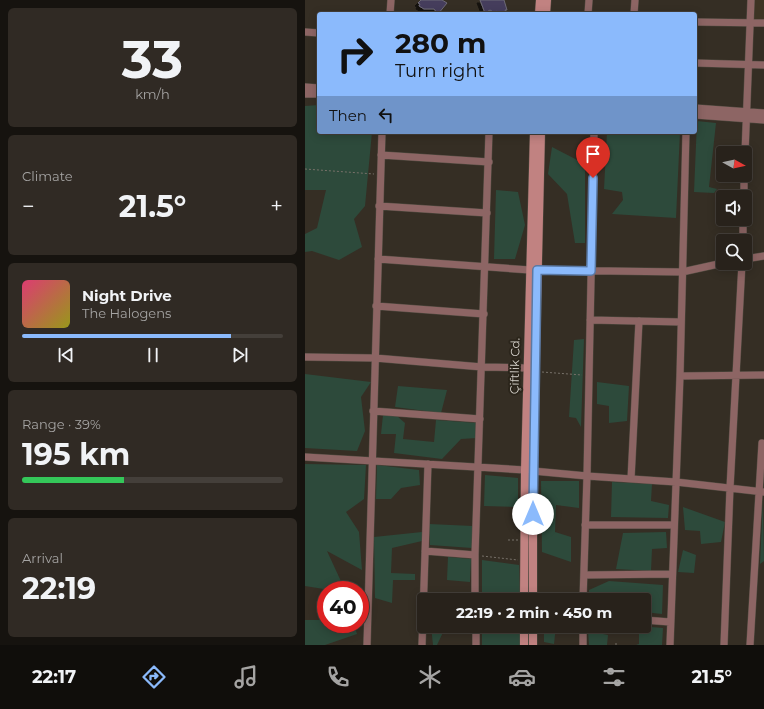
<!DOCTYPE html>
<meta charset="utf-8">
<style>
body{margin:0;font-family:Montserrat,sans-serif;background:#302a24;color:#f1f3f6;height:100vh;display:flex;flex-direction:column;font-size:15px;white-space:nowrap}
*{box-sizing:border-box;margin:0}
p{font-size:13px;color:#a5a4a3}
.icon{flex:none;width:22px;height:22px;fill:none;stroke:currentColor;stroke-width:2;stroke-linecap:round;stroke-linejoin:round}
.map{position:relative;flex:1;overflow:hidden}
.sheet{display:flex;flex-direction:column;gap:8px;padding:8px;background:#16130f;width:305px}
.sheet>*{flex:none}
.banner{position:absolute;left:12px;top:12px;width:380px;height:122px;border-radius:4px;box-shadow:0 2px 10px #0003,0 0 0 1px #443f3a;background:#8bbafc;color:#111;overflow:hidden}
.needle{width:26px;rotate:98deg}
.controls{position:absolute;left:411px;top:146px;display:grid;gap:8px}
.controls a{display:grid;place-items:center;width:36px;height:36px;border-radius:4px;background:#28221b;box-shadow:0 2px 10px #0003,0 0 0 1px #443f3a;font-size:20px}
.speed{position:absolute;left:12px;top:581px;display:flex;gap:8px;font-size:20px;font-weight:700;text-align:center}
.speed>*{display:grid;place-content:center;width:52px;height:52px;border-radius:50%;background:#28221b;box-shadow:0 2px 10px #0003,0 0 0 1px #443f3a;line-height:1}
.speed .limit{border:6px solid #d22;background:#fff;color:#111}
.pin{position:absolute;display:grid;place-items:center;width:34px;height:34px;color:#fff;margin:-41px -17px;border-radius:50% 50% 50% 0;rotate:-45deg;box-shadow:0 0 4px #0007}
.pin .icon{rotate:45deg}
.me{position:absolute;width:44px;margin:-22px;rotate:0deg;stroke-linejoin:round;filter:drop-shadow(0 0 3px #0008)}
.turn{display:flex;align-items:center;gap:14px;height:84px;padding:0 12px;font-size:18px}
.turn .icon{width:52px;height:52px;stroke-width:2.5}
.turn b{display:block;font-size:28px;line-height:34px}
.then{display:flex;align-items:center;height:38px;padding:0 12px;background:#0003;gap:8px;font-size:15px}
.big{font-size:30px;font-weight:700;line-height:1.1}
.sheet .tile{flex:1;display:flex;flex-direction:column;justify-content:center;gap:6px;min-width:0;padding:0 14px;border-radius:6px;background:#302a24}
.sheet .dial{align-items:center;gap:0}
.dial b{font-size:52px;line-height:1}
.song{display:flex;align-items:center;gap:12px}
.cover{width:48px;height:48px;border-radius:6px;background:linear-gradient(135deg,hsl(340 70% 55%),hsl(60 70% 35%))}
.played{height:4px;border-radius:2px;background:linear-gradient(90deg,#8bbafc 80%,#443f3a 80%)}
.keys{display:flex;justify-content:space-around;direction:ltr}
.heat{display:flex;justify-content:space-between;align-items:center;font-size:22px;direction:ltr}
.charge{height:6px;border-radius:3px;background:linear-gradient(90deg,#34c759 39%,#443f3a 0)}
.trip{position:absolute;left:112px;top:593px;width:234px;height:40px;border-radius:4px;background:#28221b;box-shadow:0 2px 10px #0003,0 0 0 1px #443f3a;font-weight:700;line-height:40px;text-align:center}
.tab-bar{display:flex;height:64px;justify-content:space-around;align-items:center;background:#100e0b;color:#a5a4a3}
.tab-bar .icon{width:28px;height:28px}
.tab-bar .current{color:#8bbafc}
.tab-bar b{font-size:18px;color:#f1f3f6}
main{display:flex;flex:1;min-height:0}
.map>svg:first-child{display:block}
.built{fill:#3e3424}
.green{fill:#2d4a3b}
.building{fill:#453c5c;stroke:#6d6a76;filter:url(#shadow)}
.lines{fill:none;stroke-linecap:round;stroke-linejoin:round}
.street-casing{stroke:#524c42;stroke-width:8}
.secondary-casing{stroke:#524c42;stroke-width:9}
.path{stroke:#777169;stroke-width:1;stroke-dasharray:2 2;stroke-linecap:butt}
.street{stroke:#8d6564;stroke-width:7}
.secondary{stroke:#c18281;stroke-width:8}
.route-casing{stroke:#5a79a4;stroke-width:10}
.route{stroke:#8bbafc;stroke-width:7}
.labels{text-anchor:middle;stroke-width:4;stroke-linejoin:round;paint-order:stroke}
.street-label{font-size:12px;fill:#d6d2cb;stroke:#2b251b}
</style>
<main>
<section class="sheet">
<div class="tile dial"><b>33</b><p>km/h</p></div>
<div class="tile"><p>Climate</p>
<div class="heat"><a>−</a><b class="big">21.5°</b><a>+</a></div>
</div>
<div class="tile">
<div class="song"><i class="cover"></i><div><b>Night Drive</b><p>The Halogens</p></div></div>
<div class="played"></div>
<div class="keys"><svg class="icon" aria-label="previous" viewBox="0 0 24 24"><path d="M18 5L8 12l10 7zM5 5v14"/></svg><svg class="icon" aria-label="pause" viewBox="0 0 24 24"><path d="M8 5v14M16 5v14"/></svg><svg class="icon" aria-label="next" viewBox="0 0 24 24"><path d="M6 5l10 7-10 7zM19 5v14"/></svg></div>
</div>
<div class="tile"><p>Range · 39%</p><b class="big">195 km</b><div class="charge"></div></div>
<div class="tile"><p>Arrival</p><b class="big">22:19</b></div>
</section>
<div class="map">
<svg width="459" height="645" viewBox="0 0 459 645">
<defs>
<filter id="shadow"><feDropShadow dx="-3" dy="3" stdDeviation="0" flood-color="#0009"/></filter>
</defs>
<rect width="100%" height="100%" fill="#352e24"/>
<path class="built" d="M446,0H459V23H445Z"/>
<path class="green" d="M14,105V132H67L60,206L49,219L57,247L34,260L7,251L0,252V234L12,228L21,190H0V106Z
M392,121L411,123L404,187L412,189L409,193L389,192Z
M302,132H375L371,218L307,214L318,200L317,192L299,189Z
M247,147L280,164V243H270L262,194L243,174Z
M191,190L213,192L220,225L210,259H189Z
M279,339L276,427L271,418L264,417L269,340Z
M0,374L66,382L56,397L60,431L52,451L0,448Z
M292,382L324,386L322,421L304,423V406L292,404Z
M93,386L142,390L136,413L90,407Z
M78,415L92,416L100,423L98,439L129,442L131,420L172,423V438L156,439L137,459L89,453L91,434H76Z
M0,464L61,465L59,499L41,512L54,532L57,570L22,551L40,590H25L0,586Z
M72,465L114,470L115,485L96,488L86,499H71Z
M180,475L213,478V507L179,506Z
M236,481H274V508L251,505L250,532L266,537V562L237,552Z
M307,482L347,484L346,501L364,505L363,518L306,517Z
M458,498L459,561L455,564Z
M378,507L420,522L416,542L396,544L395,531L380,530Z
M124,524L168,526L167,548L125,545Z
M117,532V541L87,548L86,573L110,574V580H88L87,603L70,598L69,537Z
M361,532L362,548L347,549L346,571L311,569L318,533Z
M378,550L391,555L389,573L373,572Z
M143,557L166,559L165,582L142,580Z
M177,560L214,565L215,600H177Z
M304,581L358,585L357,614L339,612V600H288L284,597V590Z
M21,611V624H49L52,634L20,645H0V620H14Z
M126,626H141L132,645H128Z
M177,626H215V645H177Z
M239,626H251L249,644L239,642Z
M334,626L358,628L357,645H331L334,644Z
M283,631L303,635L302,645H284Z"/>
<path class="building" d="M116,0H137L142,3L133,14L129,9H119L114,6L115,4L113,3Z
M175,0H199L202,10H200L201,12L195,14L191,11L190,13L185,10L180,13Z"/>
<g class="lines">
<defs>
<path id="street" d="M85,14L86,0
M283,14L284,0
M329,14L330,0
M390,22L459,23
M0,32L14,33
M390,63L459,65
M0,87L14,88
M0,94H14
M390,108L459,113
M390,115L459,120
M289,132L282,476L371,482L459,492
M440,153L446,0
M76,155L184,162
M439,197V175
M74,206L182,213
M438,241V219
M73,259L225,270
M440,259L459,256
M232,270L377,272L418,263
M71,306L179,314
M285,320L376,322
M0,357L70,358L177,367L222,368
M375,376L459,375
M68,411L175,419
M0,457L220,470
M228,471L282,476L278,600
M326,479L334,321
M280,525H369
M120,551L170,555
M279,575L367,574
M170,600V555L184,132
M339,620L365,622
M171,626V645
M62,645L77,132
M117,645L123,464
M278,645V626
M365,645L375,376L381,132
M419,645L425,488L437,263
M445,645L457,443"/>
<path id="secondary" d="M234,14L235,0
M241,14L242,0
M219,600L220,470L229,132
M228,600V471L236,132
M219,645V626
M228,645V626"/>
</defs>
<use href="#street" class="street-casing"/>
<use href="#secondary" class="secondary-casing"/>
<path class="path" d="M0,169L69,174
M237,372L277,375
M203,540H213
M177,556L213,560
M285,627L295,628
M311,645V643"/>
<use href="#street" class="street"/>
<use href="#secondary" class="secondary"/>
</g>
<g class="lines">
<defs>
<path id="route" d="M228,514L232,270L286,271L288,178"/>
</defs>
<use href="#route" class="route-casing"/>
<use href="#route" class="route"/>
</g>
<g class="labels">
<g class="street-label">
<text transform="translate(210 366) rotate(-89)" y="4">Çiftlik Cd.</text>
</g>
</g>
</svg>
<div class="controls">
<a><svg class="needle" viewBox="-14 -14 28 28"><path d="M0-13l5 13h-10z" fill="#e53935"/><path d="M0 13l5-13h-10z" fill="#a5a4a3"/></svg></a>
<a><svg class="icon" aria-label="sound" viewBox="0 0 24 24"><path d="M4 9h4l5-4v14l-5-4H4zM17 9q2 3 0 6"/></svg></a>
<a><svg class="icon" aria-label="search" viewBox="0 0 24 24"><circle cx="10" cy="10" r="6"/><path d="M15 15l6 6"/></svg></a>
</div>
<div class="speed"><div class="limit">40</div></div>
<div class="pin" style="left:288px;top:178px;background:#d93025"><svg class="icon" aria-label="arrive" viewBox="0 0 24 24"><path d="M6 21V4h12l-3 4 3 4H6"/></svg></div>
<svg class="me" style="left:228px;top:514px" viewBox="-20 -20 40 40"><circle r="19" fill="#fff"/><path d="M0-13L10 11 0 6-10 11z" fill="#8bbafc"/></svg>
<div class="trip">22:19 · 2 min · 450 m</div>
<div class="banner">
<div class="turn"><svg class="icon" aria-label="right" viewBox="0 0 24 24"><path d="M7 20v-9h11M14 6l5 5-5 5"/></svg><div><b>280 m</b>Turn right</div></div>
<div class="then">Then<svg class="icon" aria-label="left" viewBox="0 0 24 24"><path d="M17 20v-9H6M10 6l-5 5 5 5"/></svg></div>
</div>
</div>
</main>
<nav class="tab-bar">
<b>22:17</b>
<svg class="icon current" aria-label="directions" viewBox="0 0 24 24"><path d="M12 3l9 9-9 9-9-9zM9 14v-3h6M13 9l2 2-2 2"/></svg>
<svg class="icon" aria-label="music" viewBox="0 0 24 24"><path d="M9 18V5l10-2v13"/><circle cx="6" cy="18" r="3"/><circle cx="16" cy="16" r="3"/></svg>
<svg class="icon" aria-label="phone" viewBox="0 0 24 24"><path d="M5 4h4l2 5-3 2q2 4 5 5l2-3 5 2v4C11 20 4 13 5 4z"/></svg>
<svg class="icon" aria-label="climate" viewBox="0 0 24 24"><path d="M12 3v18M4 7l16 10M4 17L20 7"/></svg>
<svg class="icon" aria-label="car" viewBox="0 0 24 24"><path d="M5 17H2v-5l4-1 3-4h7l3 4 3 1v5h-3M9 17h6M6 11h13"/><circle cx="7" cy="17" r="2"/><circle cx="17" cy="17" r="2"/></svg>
<svg class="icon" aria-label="filters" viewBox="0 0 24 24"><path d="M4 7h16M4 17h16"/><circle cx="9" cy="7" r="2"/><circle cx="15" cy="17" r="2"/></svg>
<b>21.5°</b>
</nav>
